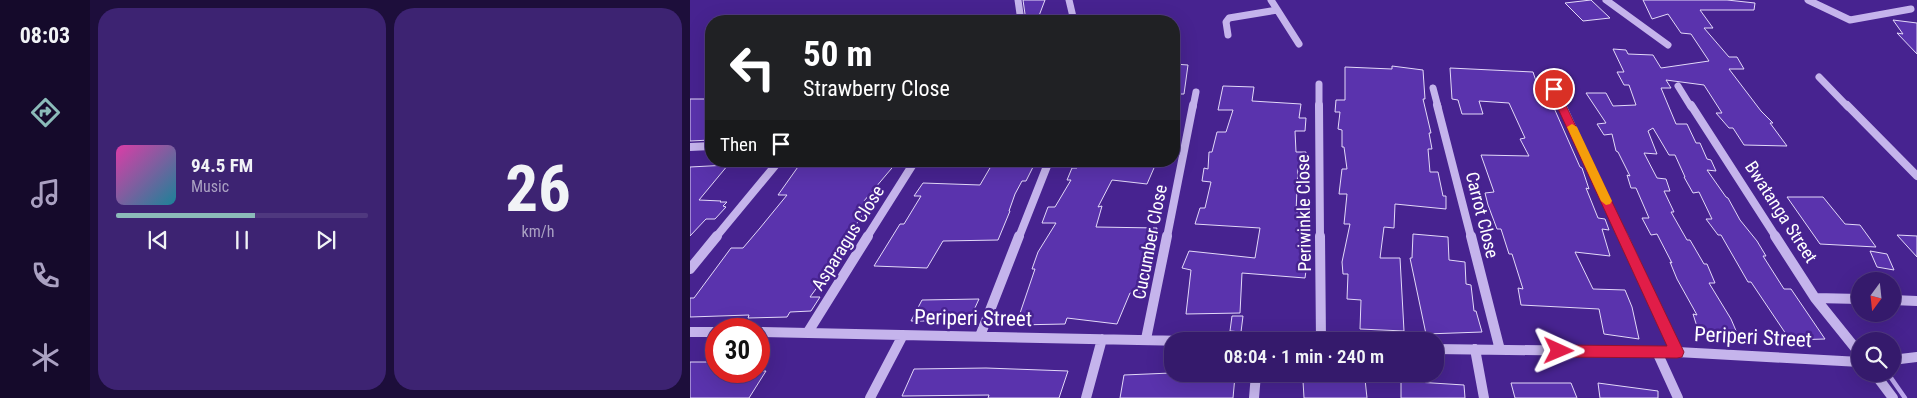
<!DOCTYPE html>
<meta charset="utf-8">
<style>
body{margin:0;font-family:"Roboto Condensed",sans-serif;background:#3d2372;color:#f1f3f6;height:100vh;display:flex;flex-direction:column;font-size:19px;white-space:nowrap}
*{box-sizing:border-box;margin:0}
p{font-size:16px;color:#aaa1c2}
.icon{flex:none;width:28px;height:28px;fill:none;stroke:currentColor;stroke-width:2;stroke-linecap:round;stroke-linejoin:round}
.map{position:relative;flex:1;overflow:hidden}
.sheet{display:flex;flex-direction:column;gap:8px;padding:8px;background:#1d0e3b;width:600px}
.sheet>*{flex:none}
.hud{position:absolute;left:15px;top:15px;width:475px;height:152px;border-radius:20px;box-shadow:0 5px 20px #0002,0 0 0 1px #4f387f;background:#202124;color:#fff;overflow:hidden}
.needle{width:32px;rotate:195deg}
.controls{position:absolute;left:1161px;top:272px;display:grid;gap:10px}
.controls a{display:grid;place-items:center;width:50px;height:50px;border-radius:50%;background:#351a6c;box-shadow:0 5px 20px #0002,0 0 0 1px #4f387f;font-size:25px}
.speed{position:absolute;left:15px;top:318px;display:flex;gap:10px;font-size:25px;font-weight:700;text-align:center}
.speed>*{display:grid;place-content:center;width:65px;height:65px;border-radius:50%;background:#351a6c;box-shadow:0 5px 20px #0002,0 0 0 1px #4f387f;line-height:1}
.speed .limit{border:8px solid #d22;background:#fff;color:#111}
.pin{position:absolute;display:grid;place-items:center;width:42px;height:42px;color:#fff;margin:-21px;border:2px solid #fff;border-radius:50%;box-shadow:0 1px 5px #0007}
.me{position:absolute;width:55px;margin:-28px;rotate:91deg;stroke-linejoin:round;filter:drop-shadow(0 0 4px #0008)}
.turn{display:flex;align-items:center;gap:18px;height:105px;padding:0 15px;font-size:22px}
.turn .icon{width:65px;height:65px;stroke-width:2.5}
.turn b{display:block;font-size:35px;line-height:42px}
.then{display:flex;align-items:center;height:48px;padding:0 15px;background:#0003;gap:10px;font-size:19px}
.sheet .card{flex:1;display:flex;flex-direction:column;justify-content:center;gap:8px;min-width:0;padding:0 18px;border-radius:20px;background:#3d2372}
.sheet .dial{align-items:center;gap:0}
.dial b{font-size:65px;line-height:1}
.song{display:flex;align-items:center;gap:15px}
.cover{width:60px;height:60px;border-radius:8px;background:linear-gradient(135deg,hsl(320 70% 55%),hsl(190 70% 35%))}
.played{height:5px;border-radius:2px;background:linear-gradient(90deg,#8bbbb9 55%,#4f387f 55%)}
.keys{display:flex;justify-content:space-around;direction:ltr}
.sheet .tiles{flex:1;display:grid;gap:8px;grid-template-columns:repeat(2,1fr)}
.trip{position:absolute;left:474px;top:332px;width:280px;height:50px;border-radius:20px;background:#351a6c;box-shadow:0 5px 20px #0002,0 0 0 1px #4f387f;font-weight:600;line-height:50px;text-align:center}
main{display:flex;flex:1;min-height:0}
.tabs{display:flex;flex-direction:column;width:90px;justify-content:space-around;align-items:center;background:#150a2b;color:#aaa1c2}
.tabs .icon{width:35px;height:35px}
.tabs .current{color:#8bbbb9}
.tabs b{font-size:22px;color:#f1f3f6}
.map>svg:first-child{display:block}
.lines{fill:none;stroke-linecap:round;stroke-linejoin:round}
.stream{stroke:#bda8ed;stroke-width:4.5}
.building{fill:#5a33ad;stroke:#e3d9f9}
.minor-far2{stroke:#c5b4ec;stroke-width:7}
.minor-far1{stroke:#c5b4ec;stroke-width:8}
.minor{stroke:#c5b4ec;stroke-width:10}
.route{fill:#e11d48;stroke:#92132f}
.slow{fill:#f59e0b}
.labels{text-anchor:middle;stroke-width:5;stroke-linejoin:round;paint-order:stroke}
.street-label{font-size:18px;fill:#fff;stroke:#472390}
.near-street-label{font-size:21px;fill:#fff;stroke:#472390}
</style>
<main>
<nav class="tabs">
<b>08:03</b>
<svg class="icon current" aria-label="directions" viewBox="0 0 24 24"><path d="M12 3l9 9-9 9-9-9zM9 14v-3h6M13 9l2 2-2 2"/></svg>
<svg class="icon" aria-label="music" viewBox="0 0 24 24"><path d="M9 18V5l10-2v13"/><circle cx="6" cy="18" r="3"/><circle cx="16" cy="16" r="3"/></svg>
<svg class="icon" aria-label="phone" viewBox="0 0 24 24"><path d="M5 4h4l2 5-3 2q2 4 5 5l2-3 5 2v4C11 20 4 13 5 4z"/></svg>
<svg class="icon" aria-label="climate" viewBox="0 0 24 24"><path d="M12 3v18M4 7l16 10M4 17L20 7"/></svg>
</nav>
<section class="sheet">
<div class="tiles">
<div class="card">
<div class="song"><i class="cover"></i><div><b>94.5 FM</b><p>Music</p></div></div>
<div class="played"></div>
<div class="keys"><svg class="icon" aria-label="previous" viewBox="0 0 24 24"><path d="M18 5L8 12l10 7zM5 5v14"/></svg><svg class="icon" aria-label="pause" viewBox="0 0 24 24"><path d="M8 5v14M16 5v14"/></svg><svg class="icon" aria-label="next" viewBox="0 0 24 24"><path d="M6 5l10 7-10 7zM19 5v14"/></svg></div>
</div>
<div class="card dial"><b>26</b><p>km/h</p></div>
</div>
</section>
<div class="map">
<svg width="1227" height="398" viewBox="0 0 1227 398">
<rect width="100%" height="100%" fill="#472390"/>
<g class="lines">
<path class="stream" d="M1199,375L1215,398"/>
</g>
<path class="building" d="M333,0H355L347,21H336Z
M901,0L920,18L893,21L875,3Z
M953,0H1037L1065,3L1064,10H1010L1023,28H1014L1039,57H1047L1054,69H1039L1071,111L1083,123H1080L1097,146L1054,145L1043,128H1039L1026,113H1032L1014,85L976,80L981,88H971L986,124H997L1006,143H1010L1017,159L1021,160L1026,171L1017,170L1036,197L1038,198L1050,220L1067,241L1076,256H1073L1094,289H1101L1135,339L1100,340L1061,282H1058L1031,235H1028L1016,219H1022L1009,192L1003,193L994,177H995L985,155H979L963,128L958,131L967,154L954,153L967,178L976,179L980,191H974L984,212H981L997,240H1000L1014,264H1017L1025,283H1019L1041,319L1050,340L1010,336L1003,314L1007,315L987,279L980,262L982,263L967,234L961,235L952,218H959L946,188H941L937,175L940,176L928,152L926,151L922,134L914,135L907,124L916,123L896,93H916L923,106L946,105L939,85H934L927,72H934L923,49L936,50L938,54L963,55L971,68L1019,61L1001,34L991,33L978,14L962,19Z
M1203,20L1227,23V54L1207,33L1213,34Z
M484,64L498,65L494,94H484Z
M702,66L733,70L735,99H733L741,133H739L742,149H738L740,172H748L753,196H756V209L705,204L704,228L694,227L690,258H710L714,331L670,329L671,300L657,299L658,274H653L652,262L660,224H654L657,194H649L652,169H657L654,147H652V130L648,129L650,112H645L646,100H655V67L702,69Z
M760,68L843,72L850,93H860L864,108L890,167L892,168L899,189L896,188L908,218L915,219L919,230L912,229L920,256L885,252L903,289L935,290L942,307L949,339L914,334L909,309L831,305L828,288L833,289L822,254H819L811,229H807L798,205L795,193L804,192L791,155L839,156L830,139L835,138L819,103L789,101L793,114H772L768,100L762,99Z
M533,86L564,87L562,101L611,104L609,118H616L615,131H605L606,152H616L614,167L608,166L606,212H620V225H617L613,263H617L615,278L552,273L550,313L496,314L501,270L492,268L499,251L565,258L570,228L505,224L510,208H515L521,182L512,181L514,168L518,169L519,152H522L527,132H536L543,110H528Z
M0,99H21V140L0,141Z
M164,161L207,162L174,201H187L179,214H173L152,246H154L140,270L120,297H130L121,311L100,312L97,317L58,318L59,315L0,317V298H4L41,248H53L70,228L97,195H88L110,164Z
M304,161H346L336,181H332L325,194L319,211H320L308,240L253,241L237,268L184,266L210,224H214L231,196H224L233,183L290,185Z
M390,161H467L457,184L422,180L408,207L412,206L406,227L467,228L456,276H458L454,293H440L427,324L377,318L375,324L326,325L345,269H342L348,252L366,223H352L358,207H365L381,180H377L382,168H387Z
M38,165L9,200L31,201L30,202H37L33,206L36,207L25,219H16L0,236V167Z
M1097,197H1133L1155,224L1170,225L1186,247L1130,244Z
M723,234L758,237L759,260L775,262L776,284L781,285L784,311H786L792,332L736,334L720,258H722Z
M1207,235L1227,236V257Z
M1180,251L1197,254L1204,270L1187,267Z
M289,299L279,321H221L232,300Z
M542,316H553L551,332L540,331Z
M0,362H26V371H76L59,398H0Z
M296,368L378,371L369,398H298L299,395L212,396L224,369Z
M481,373V376H545L543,398H430L434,375Z
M675,379L677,398H614L613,381Z
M711,381L774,385L775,398H711Z
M821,383H881L887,398H825Z
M908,383L968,391V398H910Z"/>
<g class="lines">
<path class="minor-far2" d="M328,0L331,21
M379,0L384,21
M581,0L609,44
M916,0L978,45
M1118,0L1160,20L1221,9
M538,35L536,22L539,18L587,10
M1129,77L1158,107
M629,84V107
M988,86L1001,107
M743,88L748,107
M864,89L872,107
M503,107L506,92"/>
<path class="minor-far1" d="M629,105L630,237
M747,105L781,237
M872,105L933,237
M1001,105L1086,237
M1157,105L1227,176
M0,147L21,146
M26,237L89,161
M177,237L225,161
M329,237L359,161
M477,237L503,105"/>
<path class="minor" d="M630,236L631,341
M781,236L810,350
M933,236L987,352
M1085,236L1125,298L1170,354
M0,269L27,236
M1125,298L1170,299
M1202,300L1227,301
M0,332H26
M69,332L497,341
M118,332L178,236
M290,336L329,236
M456,339L477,236
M745,349L987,352L1170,362
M785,349L794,398
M967,352L988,398
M1202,360L1227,357
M1185,374L1203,398
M180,398L213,335
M396,398L412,339
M564,398L566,374"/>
</g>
<path class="route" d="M864,86L868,89L994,352L992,357L987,358L869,357L864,355L862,351L864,346L869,345L977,346L859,89Z"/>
<path class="slow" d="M882,124L887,127L922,201L920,204L916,205L911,201L877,127Z"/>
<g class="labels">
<g class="street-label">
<text transform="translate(1091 212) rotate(57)" y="6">Bwatanga Street</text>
<text transform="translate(614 213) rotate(-91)" y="6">Periwinkle Close</text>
<text transform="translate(792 215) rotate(76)" y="6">Carrot Close</text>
<text transform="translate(158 238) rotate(-58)" y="6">Asparagus Close</text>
<text transform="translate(460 242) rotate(-79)" y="6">Cucumber Close</text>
</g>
<g class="near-street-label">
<text transform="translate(283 318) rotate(1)" y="7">Periperi Street</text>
<text transform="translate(1063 337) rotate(3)" y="7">Periperi Street</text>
</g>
</g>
</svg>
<div class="controls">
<a><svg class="needle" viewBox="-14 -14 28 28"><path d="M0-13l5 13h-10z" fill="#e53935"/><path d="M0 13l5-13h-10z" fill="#aaa1c2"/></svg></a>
<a><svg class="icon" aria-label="search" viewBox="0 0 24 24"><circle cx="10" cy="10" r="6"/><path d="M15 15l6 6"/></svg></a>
</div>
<div class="speed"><div class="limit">30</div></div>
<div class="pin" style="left:864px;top:89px;background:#d93025"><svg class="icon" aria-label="arrive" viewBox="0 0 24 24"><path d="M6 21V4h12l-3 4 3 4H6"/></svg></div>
<svg class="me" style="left:869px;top:351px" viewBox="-20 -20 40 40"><path d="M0-17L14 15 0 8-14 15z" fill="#e11d48" stroke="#fff" stroke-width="4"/></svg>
<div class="trip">08:04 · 1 min · 240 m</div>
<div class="hud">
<div class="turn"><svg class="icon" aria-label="left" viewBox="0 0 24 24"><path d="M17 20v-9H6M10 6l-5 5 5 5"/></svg><div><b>50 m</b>Strawberry Close</div></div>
<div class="then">Then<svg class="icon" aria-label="arrive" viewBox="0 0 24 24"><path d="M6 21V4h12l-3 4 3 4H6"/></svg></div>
</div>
</div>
</main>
